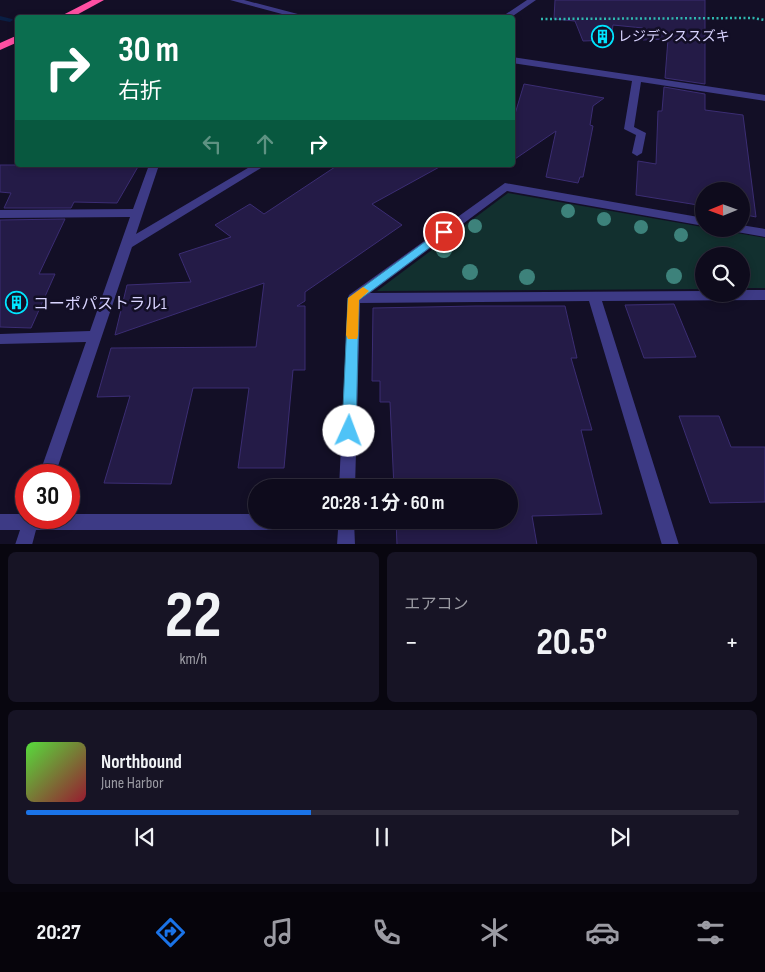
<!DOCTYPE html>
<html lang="ja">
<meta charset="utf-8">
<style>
body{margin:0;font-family:"Sofia Sans Condensed","Noto Sans JP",sans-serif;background:#171425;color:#f1f3f6;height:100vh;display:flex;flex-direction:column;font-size:19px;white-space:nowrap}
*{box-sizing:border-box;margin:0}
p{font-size:16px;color:#9b9ba3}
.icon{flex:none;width:28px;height:28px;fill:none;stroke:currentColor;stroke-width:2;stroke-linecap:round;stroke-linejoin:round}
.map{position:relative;height:544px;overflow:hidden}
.details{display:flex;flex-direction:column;gap:8px;padding:8px;background:#08060f;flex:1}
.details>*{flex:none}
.top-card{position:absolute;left:15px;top:15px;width:500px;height:152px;border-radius:5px;box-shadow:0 2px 8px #0003,0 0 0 1px #2e2b3b;background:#0b6e4f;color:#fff;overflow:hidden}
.needle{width:32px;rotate:269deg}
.buttons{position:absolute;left:695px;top:182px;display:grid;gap:10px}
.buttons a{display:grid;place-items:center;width:55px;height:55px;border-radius:50%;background:#0e0b1c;box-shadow:0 2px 8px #0003,0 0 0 1px #2e2b3b;font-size:25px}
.speed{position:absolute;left:15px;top:464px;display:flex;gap:10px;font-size:25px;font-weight:700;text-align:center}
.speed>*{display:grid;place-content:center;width:65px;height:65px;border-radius:50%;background:#0e0b1c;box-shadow:0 2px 8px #0003,0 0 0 1px #2e2b3b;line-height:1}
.speed .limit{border:8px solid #d22;background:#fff;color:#111}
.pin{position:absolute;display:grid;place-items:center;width:42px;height:42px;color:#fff;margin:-21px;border:2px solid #fff;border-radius:50%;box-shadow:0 1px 5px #0007}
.me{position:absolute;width:55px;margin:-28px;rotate:2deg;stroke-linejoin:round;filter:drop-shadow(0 0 4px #0008)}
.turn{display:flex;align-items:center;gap:18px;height:105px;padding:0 20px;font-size:22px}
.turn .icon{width:65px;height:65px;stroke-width:2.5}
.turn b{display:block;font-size:35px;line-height:42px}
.lanes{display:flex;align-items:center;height:48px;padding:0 20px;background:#0003;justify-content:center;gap:25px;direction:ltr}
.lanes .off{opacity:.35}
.big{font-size:38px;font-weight:700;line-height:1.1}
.details .tile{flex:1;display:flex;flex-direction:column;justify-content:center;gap:8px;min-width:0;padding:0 18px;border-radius:8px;background:#171425}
.details .dial{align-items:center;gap:0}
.dial b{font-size:65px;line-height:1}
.song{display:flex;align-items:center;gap:15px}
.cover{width:60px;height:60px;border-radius:8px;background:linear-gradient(135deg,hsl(110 70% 55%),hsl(350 70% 35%))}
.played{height:5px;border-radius:2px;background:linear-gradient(90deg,#1a73e8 40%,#2e2b3b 40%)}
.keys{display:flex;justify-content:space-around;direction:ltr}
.heat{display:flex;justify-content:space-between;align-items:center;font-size:28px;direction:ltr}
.details .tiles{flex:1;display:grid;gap:8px;grid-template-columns:1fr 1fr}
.tile:last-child{grid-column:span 2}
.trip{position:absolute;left:248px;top:479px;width:270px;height:50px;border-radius:25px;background:#0e0b1c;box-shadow:0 2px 8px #0003,0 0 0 1px #2e2b3b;font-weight:700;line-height:50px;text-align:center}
.tab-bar{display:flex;height:80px;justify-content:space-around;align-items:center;background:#06040b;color:#9b9ba3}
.tab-bar .icon{width:35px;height:35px}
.tab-bar .current{color:#1a73e8}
.tab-bar b{font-size:22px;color:#f1f3f6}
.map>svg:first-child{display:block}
.green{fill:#12302f}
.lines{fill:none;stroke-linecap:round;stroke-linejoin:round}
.stream{fill:#0a1f44;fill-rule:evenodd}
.building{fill:#241b47;stroke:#3b2d73}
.path{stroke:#2fb8b0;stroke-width:2.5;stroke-dasharray:2 2.5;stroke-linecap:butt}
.minor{fill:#3d3a85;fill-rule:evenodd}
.highway{fill:#ff4fa3;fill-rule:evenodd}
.tree{fill:#3d827b}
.route{fill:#4fc3f7;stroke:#337fa1}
.slow{fill:#f59e0b}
.labels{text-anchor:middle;stroke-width:5;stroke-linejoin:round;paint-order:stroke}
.far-poi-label{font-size:14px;fill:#d9d4ff;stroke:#130f26;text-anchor:start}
.poi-label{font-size:16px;fill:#d9d4ff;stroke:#130f26;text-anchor:start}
</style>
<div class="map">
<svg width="765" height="545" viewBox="0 0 765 545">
<rect width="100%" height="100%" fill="#130f26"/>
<path class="green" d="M508,193L765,238V288H741V256H704V289L377,291Z"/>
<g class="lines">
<path class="stream" d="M0,16L12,19L13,20L10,22L0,20Z"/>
</g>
<path class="building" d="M555,0H705V84L665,78L668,39L643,40V28L613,25L611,40L583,41L575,21L554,19Z
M524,84L604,98L593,106L590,125L593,126L583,177H580L578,183L546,177L556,131L512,161V124Z
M664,87L705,94V110L743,115L756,217L741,214V191H704V206L636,195L638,161L656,164L658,111H662Z
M0,165H139L117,203L74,202L71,208H4L11,193L0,192Z
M338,165H443L372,204L402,225L305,292V301L297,306H305V370H293L284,468H238L249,388H193L171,484L104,483L130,396L97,397L111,348L256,347L264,283L115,335L127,285L191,282L179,254L231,237L215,225L250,204L264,214Z
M65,219L39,274H55L31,328L0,327V220Z
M674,304L696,357L644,358L625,305Z
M476,306H565L577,358H571L592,430H581L602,514L532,516L537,545H397L396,520H509V488H394L390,402H380V381H372L373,308Z
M679,416H719L731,447H765V502L710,503Z"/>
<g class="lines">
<path class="path" d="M541,19L753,18L765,20"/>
<path class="minor" d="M230,0H244L313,18H297Z
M527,0H536L510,18H500Z
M512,57L765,95V101L641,82L634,127L646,133L642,153L637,156L632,153L636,135L624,129L632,81L512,63Z
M149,165H159L136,234L253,165H266L132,247L55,475H39L86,342L0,344V334L90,331L130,217L0,218V210L133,209Z
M505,183L704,218V226L507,191L370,293L704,291V294H741V290H765V300L602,301L679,545H662L589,301L360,303L355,488H339L348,298L349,295Z
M741,225L765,229V237L737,232L735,229H741Z
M26,512V518H69V514H256V520H354L355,545H337L338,530H36L32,545H15L20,530H0V514H25Z"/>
<path class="highway" d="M92,0H104L71,18H57Z
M18,35V42L0,50V43Z"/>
</g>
<g class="tree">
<circle cx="568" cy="211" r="7"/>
<circle cx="604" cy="219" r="7"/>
<circle cx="475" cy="226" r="7"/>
<circle cx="641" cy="227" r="7"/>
<circle cx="681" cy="235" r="7"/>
<circle cx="444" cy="250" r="8"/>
<circle cx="470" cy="272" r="8"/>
<circle cx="674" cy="276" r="8"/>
<circle cx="527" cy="277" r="8"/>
</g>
<path class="route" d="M444,228L450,232L448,234L359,300L356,431L354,435L349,437L344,435L342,431L348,298Z"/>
<path class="slow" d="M363,287L369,291L359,300L358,335L357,339H348L346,335L348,298Z"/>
<defs>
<symbol id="building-ring" viewBox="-11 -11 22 22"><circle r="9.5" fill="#130f26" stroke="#00e5ff" stroke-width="1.5"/><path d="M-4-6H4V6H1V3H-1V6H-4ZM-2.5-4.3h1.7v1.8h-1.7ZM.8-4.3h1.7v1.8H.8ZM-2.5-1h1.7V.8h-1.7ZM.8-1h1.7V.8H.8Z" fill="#00e5ff"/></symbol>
</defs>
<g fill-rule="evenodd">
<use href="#building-ring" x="590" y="24" width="25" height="25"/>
<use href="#building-ring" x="4" y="290" width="25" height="25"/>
</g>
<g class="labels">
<g class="far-poi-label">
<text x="618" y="41">レジデンススズキ</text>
</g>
<g class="poi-label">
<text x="33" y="309">コーポパストラル1</text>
</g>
</g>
</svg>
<div class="buttons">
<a><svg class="needle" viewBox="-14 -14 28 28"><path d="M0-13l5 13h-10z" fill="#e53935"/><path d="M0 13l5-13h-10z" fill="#9b9ba3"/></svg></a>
<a><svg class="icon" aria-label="search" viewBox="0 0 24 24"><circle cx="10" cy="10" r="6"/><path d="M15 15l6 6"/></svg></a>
</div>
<div class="speed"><div class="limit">30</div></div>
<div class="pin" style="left:444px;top:232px;background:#d93025"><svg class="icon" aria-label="arrive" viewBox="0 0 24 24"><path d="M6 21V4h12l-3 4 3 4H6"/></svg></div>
<svg class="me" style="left:349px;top:431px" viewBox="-20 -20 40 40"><circle r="19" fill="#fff"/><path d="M0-13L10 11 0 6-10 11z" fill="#4fc3f7"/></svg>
<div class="trip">20:28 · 1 分 · 60 m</div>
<div class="top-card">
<div class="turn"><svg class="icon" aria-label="right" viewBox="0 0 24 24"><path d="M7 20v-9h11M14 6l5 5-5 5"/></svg><div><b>30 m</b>右折</div></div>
<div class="lanes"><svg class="icon off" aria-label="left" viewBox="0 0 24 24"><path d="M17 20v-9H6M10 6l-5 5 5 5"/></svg><svg class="icon off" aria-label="ahead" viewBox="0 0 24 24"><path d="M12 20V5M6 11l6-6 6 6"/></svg><svg class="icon" aria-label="right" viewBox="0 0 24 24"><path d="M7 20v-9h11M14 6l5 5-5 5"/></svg></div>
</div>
</div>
<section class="details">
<div class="tiles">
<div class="tile dial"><b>22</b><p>km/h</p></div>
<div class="tile"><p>エアコン</p>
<div class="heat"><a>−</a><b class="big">20.5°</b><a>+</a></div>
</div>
<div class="tile">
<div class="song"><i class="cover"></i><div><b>Northbound</b><p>June Harbor</p></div></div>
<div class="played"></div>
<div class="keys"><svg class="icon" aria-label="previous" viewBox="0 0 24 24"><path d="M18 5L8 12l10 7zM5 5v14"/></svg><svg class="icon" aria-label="pause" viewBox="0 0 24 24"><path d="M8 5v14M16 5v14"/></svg><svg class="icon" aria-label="next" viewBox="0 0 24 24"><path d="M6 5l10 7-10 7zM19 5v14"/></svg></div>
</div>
</div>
</section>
<nav class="tab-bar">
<b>20:27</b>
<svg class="icon current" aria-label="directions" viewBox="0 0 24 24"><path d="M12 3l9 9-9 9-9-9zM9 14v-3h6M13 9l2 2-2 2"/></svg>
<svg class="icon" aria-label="music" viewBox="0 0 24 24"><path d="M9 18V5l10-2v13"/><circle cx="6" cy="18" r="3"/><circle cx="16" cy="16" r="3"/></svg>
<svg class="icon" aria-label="phone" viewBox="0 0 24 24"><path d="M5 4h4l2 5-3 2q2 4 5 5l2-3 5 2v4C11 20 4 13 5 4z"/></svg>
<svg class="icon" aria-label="climate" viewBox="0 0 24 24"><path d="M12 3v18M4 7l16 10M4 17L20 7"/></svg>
<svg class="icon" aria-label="car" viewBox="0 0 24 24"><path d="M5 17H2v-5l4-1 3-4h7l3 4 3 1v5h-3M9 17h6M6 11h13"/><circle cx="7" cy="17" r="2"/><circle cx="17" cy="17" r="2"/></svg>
<svg class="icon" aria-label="filters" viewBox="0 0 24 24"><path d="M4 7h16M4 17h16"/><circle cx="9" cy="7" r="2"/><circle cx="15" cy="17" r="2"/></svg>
</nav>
